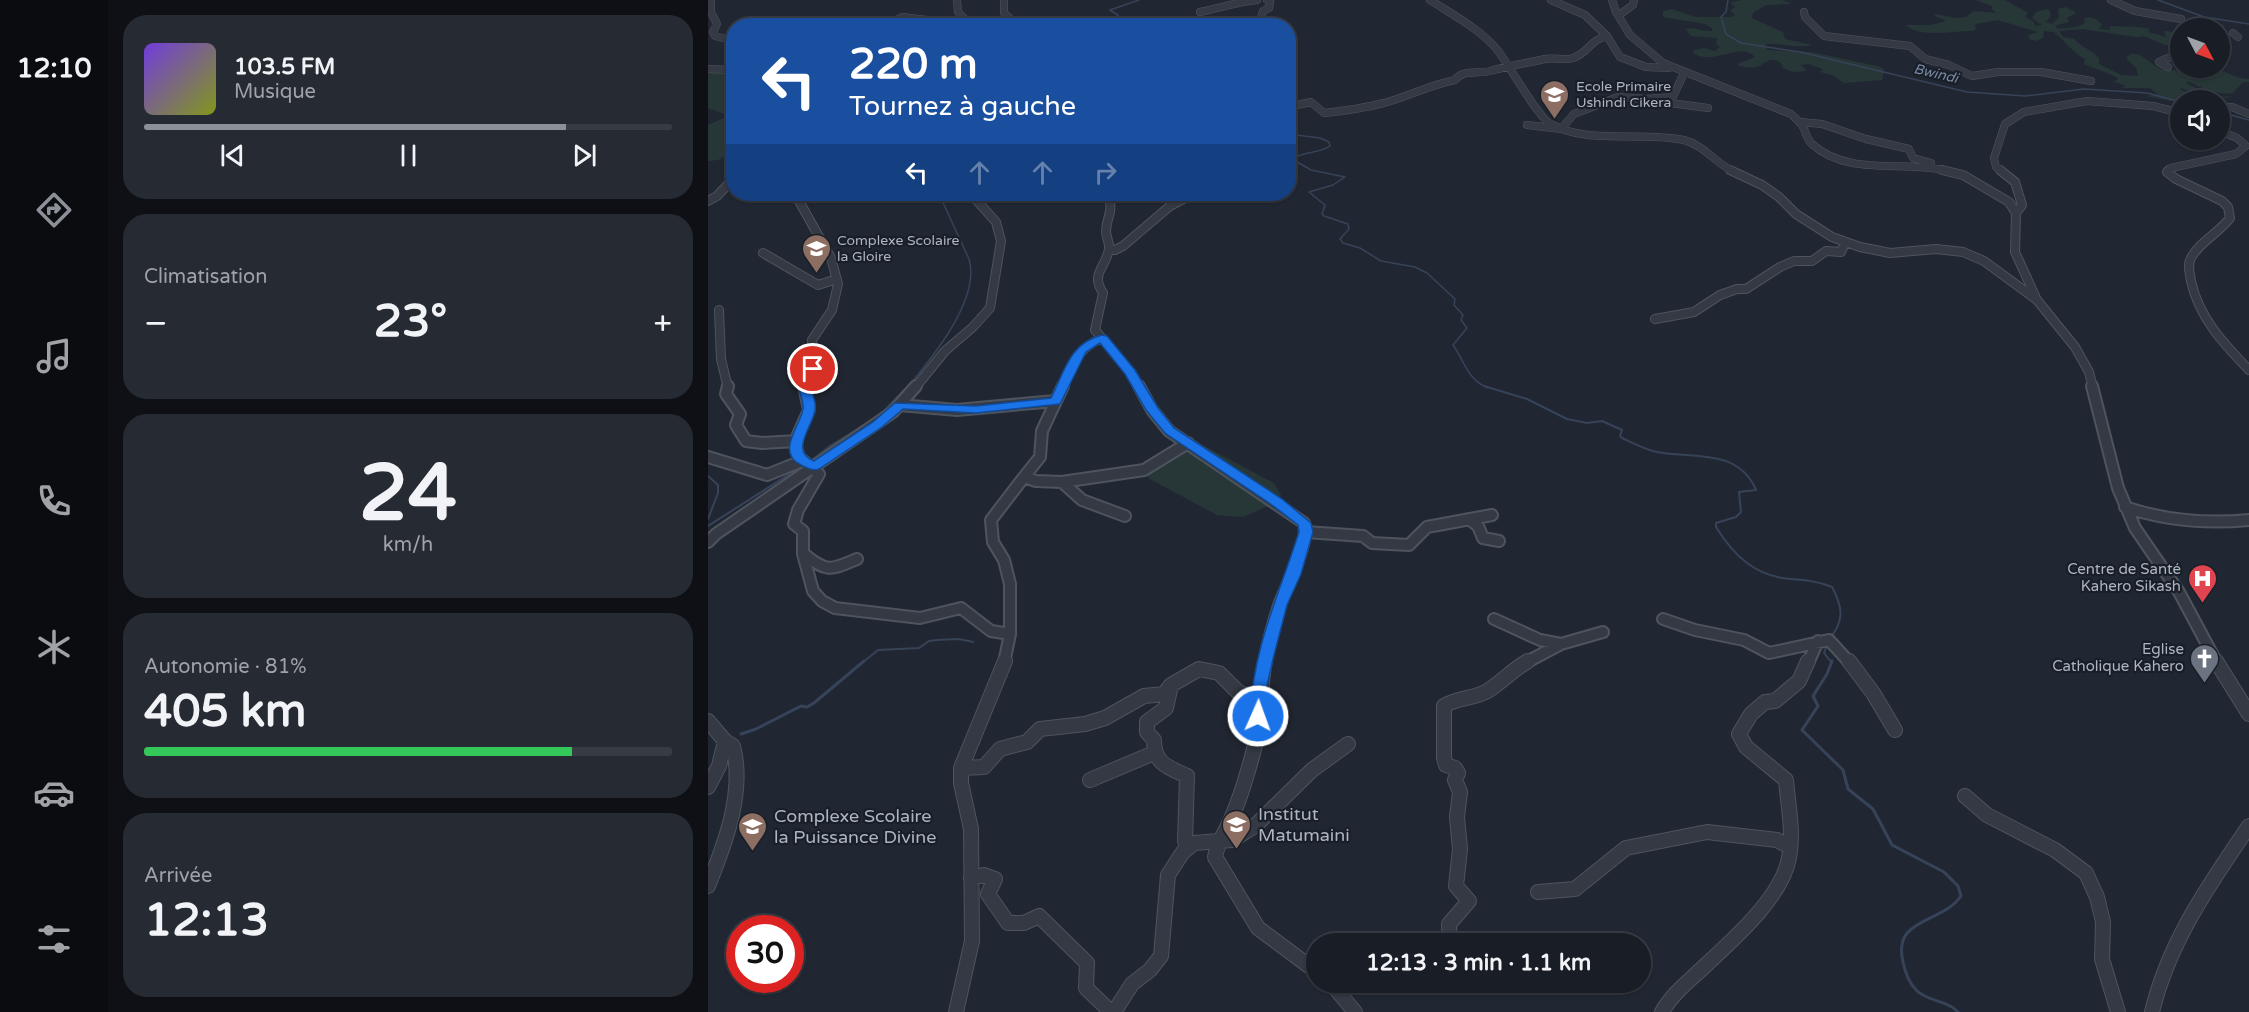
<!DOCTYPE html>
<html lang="fr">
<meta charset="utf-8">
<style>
body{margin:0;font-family:"Varela Round",sans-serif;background:#262a32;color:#f1f3f6;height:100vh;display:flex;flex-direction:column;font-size:22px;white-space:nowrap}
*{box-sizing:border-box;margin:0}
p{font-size:20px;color:#9fa2a7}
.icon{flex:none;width:33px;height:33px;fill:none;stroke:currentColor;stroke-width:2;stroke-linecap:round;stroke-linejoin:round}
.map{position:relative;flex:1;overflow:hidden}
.side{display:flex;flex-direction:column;gap:15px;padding:15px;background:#0e1015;width:600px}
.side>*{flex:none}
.banner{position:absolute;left:18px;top:18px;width:570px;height:183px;border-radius:24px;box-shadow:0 2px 4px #0004,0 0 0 2px #373b43;background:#1a4fa0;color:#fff;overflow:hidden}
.needle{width:39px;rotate:131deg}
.buttons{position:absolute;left:1462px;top:18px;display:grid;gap:12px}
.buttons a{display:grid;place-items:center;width:60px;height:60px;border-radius:50%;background:#191d26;box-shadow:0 2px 4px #0004,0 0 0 2px #373b43;font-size:30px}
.speed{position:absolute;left:18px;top:915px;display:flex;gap:12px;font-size:30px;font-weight:700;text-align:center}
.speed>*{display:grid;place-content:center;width:78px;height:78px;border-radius:50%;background:#191d26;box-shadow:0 2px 4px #0004,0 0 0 2px #373b43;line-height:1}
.speed .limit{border:9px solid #d22;background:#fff;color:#111}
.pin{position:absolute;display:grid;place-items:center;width:51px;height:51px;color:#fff;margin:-26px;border:3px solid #fff;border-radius:50%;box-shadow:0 2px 6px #0007}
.me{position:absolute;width:66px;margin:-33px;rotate:2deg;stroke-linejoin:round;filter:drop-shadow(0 0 4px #0008)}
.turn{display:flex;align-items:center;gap:21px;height:126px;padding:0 24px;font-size:27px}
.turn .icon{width:78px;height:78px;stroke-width:2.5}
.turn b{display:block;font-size:42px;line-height:51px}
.lanes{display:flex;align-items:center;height:57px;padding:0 24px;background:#0003;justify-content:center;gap:30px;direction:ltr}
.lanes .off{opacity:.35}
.big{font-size:45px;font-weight:700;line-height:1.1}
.side .widget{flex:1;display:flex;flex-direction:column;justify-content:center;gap:9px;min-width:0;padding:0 21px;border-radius:24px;background:#262a32}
.side .dial{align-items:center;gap:0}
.dial b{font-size:78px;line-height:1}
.song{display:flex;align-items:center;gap:18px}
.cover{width:72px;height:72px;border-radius:9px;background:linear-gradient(135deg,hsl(260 70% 55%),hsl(70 70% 35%))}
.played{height:6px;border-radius:3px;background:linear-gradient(90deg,#8c9099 80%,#373b43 80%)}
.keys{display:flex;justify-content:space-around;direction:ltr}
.heat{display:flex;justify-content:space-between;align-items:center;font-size:33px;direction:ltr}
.charge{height:9px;border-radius:4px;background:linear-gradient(90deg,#34c759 81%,#373b43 0)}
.trip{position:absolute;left:598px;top:933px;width:345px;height:60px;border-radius:30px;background:#191d26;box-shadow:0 2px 4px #0004,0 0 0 2px #373b43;font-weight:700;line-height:60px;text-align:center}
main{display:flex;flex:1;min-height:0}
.tabs{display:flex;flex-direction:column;width:108px;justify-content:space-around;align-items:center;background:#0a0c0f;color:#9fa2a7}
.tabs .icon{width:42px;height:42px}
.tabs .on{color:#8c9099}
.tabs b{font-size:27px;color:#f1f3f6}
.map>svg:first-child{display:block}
.green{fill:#273738}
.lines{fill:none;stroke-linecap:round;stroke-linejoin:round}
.stream-far2{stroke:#364358;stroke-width:1.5}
.stream-far1{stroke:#364358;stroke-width:2}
.stream{stroke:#364358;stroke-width:3}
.minor-far3-casing{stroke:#4e545e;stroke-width:8}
.minor-far2-casing{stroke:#4e545e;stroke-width:10}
.minor-far1-casing{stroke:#4e545e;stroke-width:14}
.minor-casing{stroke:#4e545e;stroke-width:16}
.minor-far3{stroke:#343943;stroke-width:7}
.minor-far2{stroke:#343943;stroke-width:8}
.minor-far1{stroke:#343943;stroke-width:10}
.minor{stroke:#343943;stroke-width:14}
.route{fill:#1a73e8;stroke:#114b97;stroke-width:1.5}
.labels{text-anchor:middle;stroke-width:4.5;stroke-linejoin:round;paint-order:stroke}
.far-water-label{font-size:14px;font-style:italic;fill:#798aa6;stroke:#191f28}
.far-poi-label{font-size:14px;fill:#aeb4c0;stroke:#191f28;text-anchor:start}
.poi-label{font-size:15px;fill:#aeb4c0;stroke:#191f28;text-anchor:end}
.near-poi-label{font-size:18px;fill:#aeb4c0;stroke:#191f28;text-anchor:start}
</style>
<main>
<nav class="tabs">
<b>12:10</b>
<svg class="icon on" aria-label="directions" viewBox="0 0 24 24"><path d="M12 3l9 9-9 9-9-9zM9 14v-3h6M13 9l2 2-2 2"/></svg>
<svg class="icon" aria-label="music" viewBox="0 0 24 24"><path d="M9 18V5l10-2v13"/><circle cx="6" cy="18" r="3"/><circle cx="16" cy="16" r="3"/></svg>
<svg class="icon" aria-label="phone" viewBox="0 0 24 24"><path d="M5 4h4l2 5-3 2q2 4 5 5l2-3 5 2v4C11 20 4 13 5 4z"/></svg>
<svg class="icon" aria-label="climate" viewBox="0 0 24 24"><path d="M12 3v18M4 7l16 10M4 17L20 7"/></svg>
<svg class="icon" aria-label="car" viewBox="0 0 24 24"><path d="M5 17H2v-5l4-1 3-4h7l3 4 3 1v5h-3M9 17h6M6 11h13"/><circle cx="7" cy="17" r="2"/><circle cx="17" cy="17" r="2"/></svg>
<svg class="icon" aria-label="filters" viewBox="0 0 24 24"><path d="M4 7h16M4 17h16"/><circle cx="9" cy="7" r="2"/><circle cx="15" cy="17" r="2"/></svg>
</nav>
<section class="side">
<div class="widget">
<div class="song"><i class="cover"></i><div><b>103.5 FM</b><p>Musique</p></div></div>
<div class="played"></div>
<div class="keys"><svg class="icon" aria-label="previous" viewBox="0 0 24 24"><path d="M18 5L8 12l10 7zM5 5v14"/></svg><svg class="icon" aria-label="pause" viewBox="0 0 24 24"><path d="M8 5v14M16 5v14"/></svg><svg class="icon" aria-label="next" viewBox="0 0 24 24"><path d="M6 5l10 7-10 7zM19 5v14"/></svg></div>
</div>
<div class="widget"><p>Climatisation</p>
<div class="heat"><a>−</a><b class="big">23°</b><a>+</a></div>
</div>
<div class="widget dial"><b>24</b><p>km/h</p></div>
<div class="widget"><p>Autonomie · 81%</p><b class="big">405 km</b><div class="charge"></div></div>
<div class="widget"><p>Arrivée</p><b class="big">12:13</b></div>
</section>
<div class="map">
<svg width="1541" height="1012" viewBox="0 0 1541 1012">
<rect width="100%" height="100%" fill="#212732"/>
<path class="green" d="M1033,0H1074L1084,4L1058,5L1045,13L1044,18L1075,32L1077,39L1104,45C1088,49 1073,42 1058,44L1059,50L1103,52L1169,66L1176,69L1174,80L1136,83L1124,75L1112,72L1115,69L1100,64L1093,65L1099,71L1085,72L1075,68L1073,63C1063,56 1060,62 1051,66C1045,69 1037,67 1031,66L1029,64L1047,57C1032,40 1006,67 985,53L986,50L996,48L1007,51L1012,47L1008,44L1009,38L983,36L978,29C986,26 994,32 1004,31V28L997,24L955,17V11L964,9L988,17H1024L1027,15L1022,10L1028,7L1022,3Z
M1267,0H1297L1320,13L1317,17L1325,21L1328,26L1334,25L1324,18L1328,12L1338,9L1341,10L1343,15L1338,22L1344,24L1351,17L1350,9L1358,7L1368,13L1359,18L1361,22L1348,25L1349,29L1369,27L1377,23L1376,18C1383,16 1390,19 1394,25L1391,29L1402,30V26C1415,27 1430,26 1442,29L1440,32L1458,37L1456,31L1466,32L1468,34L1464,37L1473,39V45H1457L1436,36L1429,37L1374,29L1351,31L1355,37L1366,39C1374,47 1383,50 1391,58V64L1413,75L1430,76L1429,69L1418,58C1429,45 1442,66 1454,69C1470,73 1489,65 1505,68C1519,71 1527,79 1541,79V82H1535L1524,94L1504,92L1479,81V84L1509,97L1526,96L1512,99L1520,103L1512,104V100H1506L1473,88L1472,89L1490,100H1473V103L1439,96L1450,94L1442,88H1413L1418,86L1405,81L1410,80L1409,77L1376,64L1377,59C1364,52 1356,40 1346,32L1336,31L1335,38L1328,41L1321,39L1320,35L1330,32L1290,20L1267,24L1268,29L1265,31C1246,30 1212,39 1198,25H1222L1236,22L1237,20L1226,16L1228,14L1247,18L1258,17L1266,11L1288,13L1284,9V6Z
M0,71L26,75L25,151L10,160L0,161V125L21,116L0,108Z
M480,439L500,448L566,483L573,495L569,502L535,517L509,515L440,478L437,468Z"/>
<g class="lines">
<path class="stream-far2" d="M1020,0L1018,12L1013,17L1018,34L1033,43L1092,52L1259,92L1317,96L1376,89L1439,93L1473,102
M1450,0L1496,17L1541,24
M403,26L410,15L402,10L431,0
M1512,112L1541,120
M580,134L612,138L621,142L622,146C610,154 596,151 584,159L603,170L637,177L625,185L601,192L617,205L614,214L616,216L640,224L641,229L632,239L635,243L652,248L673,261L707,267L719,273L747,299L746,305L755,315L753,320L759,328L745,345C757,362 759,379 780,388
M199,388C224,358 273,299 261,259L231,194"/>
<path class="stream-far1" d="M776,386L819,399L859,419L879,423L894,421L914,430L912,436L914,438C925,443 937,450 949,452C986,459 1030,448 1048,490L1031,492L1033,512L1028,517L1008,523V527C1026,556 1047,576 1082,579C1097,580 1110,581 1124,587C1134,606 1137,619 1123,637
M104,460L122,446L171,416L200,386
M0,476L10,485V493L0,519
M0,526L94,466
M1119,645L1116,653L1124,663
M154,663L170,650L211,648L221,641L229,640L251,639L265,642"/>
<path class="stream" d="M1124,661L1119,674L1105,696L1110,706L1094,730L1135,770L1140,789L1165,809L1184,845L1236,872L1250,886L1253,896C1234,924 1184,917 1195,962C1197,972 1202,984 1209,991C1221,1002 1239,1000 1250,1012
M33,734L48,729L93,706L99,707L106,703L156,661"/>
<defs>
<path id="minor-far3" d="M3,0V12L9,24L5,32L7,36L26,41
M249,0L250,12L263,26
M296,0V13L310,26
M722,0C745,15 774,30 791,52C802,67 829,115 841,123C877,145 934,131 976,140C996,145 1007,163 1025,171
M843,0L877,15L899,36L912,57L938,67L961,68
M904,0L908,12L922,35L955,63L1083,114C1086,117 1090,120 1093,124C1098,130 1098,139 1104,144C1140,177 1197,160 1240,171
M1403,0L1427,11L1473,19
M492,12C512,8 529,2 549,0
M1096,12L1097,17L1116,36L1202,46L1217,59L1241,65L1264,76L1290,72H1333L1383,81
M911,15L925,5L926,0
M192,26L190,19L194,17L269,26
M551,26L555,11L561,8L562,2L559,0
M1525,33L1530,37
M1460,67L1451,62L1465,56
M0,69L26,70
M976,73L962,103L1000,108
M580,107L603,102L616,113C636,111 656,108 676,103C701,96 722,85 747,80C755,69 771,74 782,71C800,66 819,63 837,59C846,57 856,61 865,58C881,53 881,40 899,36
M1512,107H1524L1541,114
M1092,122L1114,124L1158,139L1197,148L1201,149L1205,158L1223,163
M819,125L853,129L866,114L910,97L938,99L965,97
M1294,171L1288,167L1286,158L1297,124L1316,112L1379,101L1445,106L1473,113
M1460,171L1463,168L1528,154L1538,146L1529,138L1512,131"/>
<path id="minor-far2" d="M1022,170L1054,185L1071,197L1088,214L1124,237L1152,247L1182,253L1228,249L1255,252L1276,261L1329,300L1367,347L1381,372L1385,388
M1234,170L1255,175L1301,202L1308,213L1307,252L1328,298
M1292,170L1307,182L1314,205L1308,213
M1461,170L1459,172L1468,179L1514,201L1520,207L1522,218C1511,233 1491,242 1483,258C1479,265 1482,274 1483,281C1491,318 1516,344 1541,370
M87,194L123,258L130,284L124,310L104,340L106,364L96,388
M400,194C406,215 399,213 398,231C398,237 402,243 401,249C398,268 382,273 395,293L387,330L423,372L432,388
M0,201L9,196L26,178
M401,249L407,250L415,246L462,206L485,194
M55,253L110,285L129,279
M11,310L13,359L20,388
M947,319L986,312L1012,295L1029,289H1038L1072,267L1086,261H1104L1118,251L1133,252L1137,243
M207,388L237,351L265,327L282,308L293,241L288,222L263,194
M354,388C364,365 370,348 394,338"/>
<path id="minor-far1" d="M20,386L18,394L32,414L28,425L38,441L54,443L89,441
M96,386L101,410L89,437L88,449L92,458L111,474L90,510L86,524L95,531V554L105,591L114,601L127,608L212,618L253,608L283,631L302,634
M431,386L444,410L461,431L596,523C601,546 580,581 572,603C565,622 560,644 556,663
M1384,386L1410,488L1427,528L1471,592L1509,663
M192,405L249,410L347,401
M0,457L59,475L94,461
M316,477L332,457L334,431L355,386
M354,482L374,500L417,516
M1417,507C1458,521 1498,524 1541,520
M761,519L770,526L775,538L791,541
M598,532L655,536L664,543L701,545L719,527L784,515
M0,542L8,534L185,412L208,386
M96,554C119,573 123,570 149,559
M786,619L832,640L853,644L895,632
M955,619L987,630L1036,640L1061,653L1121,640L1142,663
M296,663L302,634V584L296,560L285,542L283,520L316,477L328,481L354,482L436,470L480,443
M817,663L853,644
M1100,663L1110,641"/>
<path id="minor" d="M557,661C551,691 554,720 546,749C540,772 533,797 523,819C517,834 510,840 507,857L550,928L609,972
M1141,661L1165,693L1187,730
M1508,661L1541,714
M0,721L17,741L25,746C37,792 17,844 0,886
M253,768L276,767L292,749L319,742L332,729L377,724L397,718L436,696L456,694L463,685
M382,780L446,753
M0,787L11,766L17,741
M1257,796L1279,815L1347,850L1378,873L1389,897L1395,922L1394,959L1410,1012
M486,843L477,841L479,776C460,767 446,764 446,740L439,732V722L458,708L463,685L491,669L511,673L529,691L550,703
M263,878L276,875L287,879L280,894L300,923H316L331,916L379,963L378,988L403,1012
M830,892L867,889L918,848L999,832L1069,840L1082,847
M742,944L741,924L761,901L748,886L752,849L749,817L752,792L747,780L750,773L747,768L738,765L736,758V706C749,697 768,699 781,690C796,680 803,671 820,661
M622,982L647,1012
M248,1012L264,941L263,829L253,783V768L297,661
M406,1012L424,984L442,970L453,956L460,875L475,852L486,843L524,840L547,826L604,770L640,744
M954,1012C965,992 985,978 1001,962C1029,936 1074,896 1081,858C1086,832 1080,805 1078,780L1038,747L1031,734L1043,714L1057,702L1067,701L1091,681L1100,661
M1444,1012C1461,941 1501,885 1541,826"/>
</defs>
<use href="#minor-far3" class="minor-far3-casing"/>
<use href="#minor-far2" class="minor-far2-casing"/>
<use href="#minor-far1" class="minor-far1-casing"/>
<use href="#minor" class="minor-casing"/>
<use href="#minor-far3" class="minor-far3"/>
<use href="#minor-far2" class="minor-far2"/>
<use href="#minor-far1" class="minor-far1"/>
<use href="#minor" class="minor"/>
</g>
<path class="route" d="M394,335L399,336L427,370L450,408L466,428L574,499L603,523L605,532L593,574L579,605L566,655L559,685V716L556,720H545L542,716C545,647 571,595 591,532L590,525L564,505L457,433L438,410L417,374L392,343L378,352L352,404L268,413L195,409L174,427L111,469C104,471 99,468 93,465C67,452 93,425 95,409C96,402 92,393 90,386L100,367L105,366L111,369L102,386C104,394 109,402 107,410C105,426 81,451 106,461L165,422L187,403L268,406L343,398C357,370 362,343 394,335Z"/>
<defs>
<symbol id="school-pin" viewBox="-11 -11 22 30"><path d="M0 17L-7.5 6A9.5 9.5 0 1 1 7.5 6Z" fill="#8d6e63" stroke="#191f28"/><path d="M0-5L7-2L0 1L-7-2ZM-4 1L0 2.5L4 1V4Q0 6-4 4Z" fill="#fff"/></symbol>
<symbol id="hospital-pin" viewBox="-11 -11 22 30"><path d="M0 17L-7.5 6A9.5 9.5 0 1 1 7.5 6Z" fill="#e0444e" stroke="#191f28"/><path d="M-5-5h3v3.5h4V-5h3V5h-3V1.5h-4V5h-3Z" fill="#fff"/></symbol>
<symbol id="church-pin" viewBox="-11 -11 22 30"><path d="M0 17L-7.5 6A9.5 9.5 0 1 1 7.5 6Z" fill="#6b7280" stroke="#191f28"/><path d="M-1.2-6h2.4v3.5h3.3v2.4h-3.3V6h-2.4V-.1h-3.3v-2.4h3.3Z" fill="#fff"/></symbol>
</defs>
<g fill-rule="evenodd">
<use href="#school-pin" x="830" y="78" width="33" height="45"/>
<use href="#school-pin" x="92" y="232" width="33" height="45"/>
<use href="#hospital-pin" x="1478" y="562" width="33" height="45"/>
<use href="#church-pin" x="1480" y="642" width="33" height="45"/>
<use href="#school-pin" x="512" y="808" width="33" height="45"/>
<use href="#school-pin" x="28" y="810" width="33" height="45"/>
</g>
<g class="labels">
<g class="far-water-label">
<text transform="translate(1228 73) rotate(13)" y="5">Bwindi</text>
</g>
<g class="far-poi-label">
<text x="868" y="91">Ecole Primaire<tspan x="868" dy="16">Ushindi Cikera</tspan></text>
<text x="129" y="245">Complexe Scolaire<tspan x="129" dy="16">la Gloire</tspan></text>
</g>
<g class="poi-label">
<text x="1473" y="574">Centre de Santé<tspan x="1473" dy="17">Kahero Sikash</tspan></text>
<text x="1476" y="654">Eglise<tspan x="1476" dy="17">Catholique Kahero</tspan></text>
</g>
<g class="near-poi-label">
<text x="550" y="820">Institut<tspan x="550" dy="21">Matumaini</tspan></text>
<text x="66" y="822">Complexe Scolaire<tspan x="66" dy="21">la Puissance Divine</tspan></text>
</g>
</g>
</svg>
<div class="buttons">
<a><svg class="needle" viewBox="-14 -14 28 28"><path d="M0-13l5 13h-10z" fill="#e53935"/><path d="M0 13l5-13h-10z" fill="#9fa2a7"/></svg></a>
<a><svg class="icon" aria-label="sound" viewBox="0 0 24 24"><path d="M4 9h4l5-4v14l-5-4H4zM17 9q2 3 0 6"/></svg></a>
</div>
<div class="speed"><div class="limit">30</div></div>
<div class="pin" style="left:105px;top:369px;background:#d93025"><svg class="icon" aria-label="arrive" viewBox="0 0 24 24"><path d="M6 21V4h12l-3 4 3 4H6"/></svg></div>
<svg class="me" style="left:550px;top:716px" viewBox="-20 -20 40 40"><circle r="17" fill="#1a73e8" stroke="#fff" stroke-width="3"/><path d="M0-11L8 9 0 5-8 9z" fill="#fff"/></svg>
<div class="trip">12:13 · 3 min · 1.1 km</div>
<div class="banner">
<div class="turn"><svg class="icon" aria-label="left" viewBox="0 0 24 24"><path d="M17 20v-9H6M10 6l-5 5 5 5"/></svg><div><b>220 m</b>Tournez à gauche</div></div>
<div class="lanes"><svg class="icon" aria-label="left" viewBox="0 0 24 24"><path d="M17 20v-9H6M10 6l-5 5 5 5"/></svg><svg class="icon off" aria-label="ahead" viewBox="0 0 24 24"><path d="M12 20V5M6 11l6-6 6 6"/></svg><svg class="icon off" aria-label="ahead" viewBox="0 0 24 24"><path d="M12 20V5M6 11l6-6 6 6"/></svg><svg class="icon off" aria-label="right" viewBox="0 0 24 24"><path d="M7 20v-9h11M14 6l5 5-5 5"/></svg></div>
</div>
</div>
</main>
